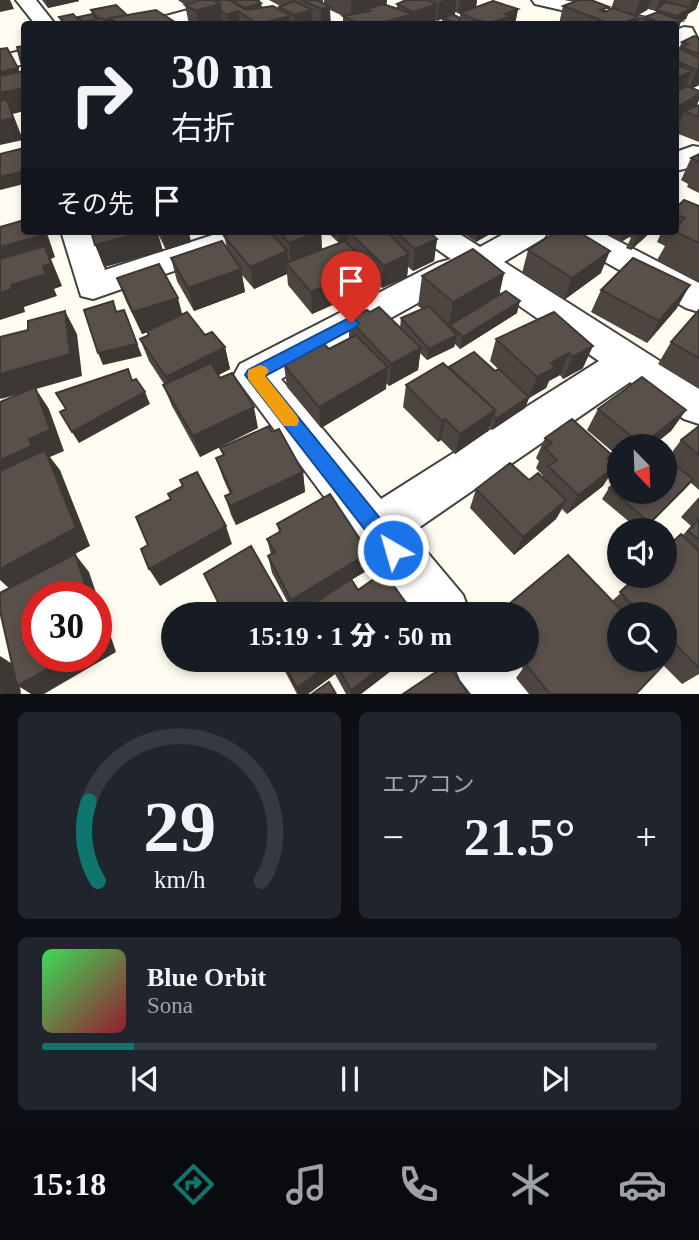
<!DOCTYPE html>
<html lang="ja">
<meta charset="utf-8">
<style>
body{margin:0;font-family:"Times New Roman","Noto Sans JP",serif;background:#20242c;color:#f1f3f6;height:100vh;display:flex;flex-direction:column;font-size:26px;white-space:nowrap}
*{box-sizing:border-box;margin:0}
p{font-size:23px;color:#9ea1a6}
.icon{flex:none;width:38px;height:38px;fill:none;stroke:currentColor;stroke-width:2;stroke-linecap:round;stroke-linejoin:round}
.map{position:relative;height:694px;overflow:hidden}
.sheet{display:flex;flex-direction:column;gap:18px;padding:18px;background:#0d0f14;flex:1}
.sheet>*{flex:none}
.guide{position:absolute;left:21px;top:21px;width:658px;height:214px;border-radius:7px;box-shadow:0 4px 10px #0003;background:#171b24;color:#f1f3f6;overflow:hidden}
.needle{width:46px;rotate:157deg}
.controls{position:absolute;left:607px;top:434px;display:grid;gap:14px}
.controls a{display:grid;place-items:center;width:70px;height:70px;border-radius:50%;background:#171b24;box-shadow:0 4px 10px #0003;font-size:35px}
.speed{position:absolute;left:21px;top:581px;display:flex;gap:14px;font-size:35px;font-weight:700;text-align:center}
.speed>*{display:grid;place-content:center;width:91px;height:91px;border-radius:50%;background:#171b24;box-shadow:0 4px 10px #0003;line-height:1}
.speed .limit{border:10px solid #d22;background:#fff;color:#111}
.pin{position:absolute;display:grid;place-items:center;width:60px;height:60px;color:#fff;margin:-72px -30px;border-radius:50% 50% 50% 0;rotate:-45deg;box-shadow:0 0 7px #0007}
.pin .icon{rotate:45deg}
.me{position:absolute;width:77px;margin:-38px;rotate:322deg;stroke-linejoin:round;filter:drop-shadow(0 0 5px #0008)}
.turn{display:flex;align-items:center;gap:24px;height:147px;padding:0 35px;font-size:32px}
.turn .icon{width:91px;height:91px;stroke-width:2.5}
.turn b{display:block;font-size:49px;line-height:60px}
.then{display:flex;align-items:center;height:66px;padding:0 35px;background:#0003;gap:14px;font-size:26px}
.big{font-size:52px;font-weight:800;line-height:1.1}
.sheet .card{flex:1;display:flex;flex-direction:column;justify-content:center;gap:10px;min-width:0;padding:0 24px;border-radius:10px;background:#20242c}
.sheet .dial{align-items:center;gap:0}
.dial svg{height:182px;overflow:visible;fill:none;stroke:#363941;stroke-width:7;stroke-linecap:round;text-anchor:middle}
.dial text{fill:#f1f3f6;stroke:none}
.song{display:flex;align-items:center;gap:21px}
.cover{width:84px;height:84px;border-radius:10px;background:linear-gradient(135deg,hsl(130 70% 55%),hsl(350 70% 35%))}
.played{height:7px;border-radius:4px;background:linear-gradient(90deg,#0f766e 15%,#363941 15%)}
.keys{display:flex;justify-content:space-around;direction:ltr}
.heat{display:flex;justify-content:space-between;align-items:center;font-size:38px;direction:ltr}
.sheet .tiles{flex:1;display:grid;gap:18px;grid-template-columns:1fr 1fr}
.card:last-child{grid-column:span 2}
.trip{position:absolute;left:161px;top:602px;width:378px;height:70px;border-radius:35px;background:#171b24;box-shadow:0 4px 10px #0003;font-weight:800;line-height:70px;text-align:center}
.tabs{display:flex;height:112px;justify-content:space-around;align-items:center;background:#090b0e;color:#9ea1a6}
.tabs .icon{width:49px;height:49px}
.tabs .selected{color:#0f766e}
.tabs b{font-size:32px;color:#f1f3f6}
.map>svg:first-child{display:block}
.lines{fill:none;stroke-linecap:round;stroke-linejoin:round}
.minor-casing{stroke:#424242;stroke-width:4}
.minor{fill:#fff;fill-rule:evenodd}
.wall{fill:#4d4540;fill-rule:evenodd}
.shaded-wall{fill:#3e3834}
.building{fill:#59504a;stroke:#3e3834;stroke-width:2}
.route{fill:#1a73e8;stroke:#114b97;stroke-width:2}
.slow{fill:#f59e0b}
</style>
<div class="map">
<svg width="699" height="694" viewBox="0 0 699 694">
<rect width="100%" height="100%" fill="#fffcf1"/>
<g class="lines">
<defs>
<path id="minor" d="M16,0H36L55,24H35Z
M225,0H258L255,4L180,24H148L151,20Z
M532,0H568L655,20L658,24H623L535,4Z
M684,27L692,28L699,42V61L676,53V30Z
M24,50V64L0,70V56Z
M693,146L699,147V165L676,171V152Z
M61,231H93L105,270L225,231H274L269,238L93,299L81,296Z
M416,231H455L480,247L509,231H549L544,238L504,262L699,386V424L684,419L630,382L411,533L463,595L470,614H411L234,375L240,364L437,263L451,259L421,238ZM475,275L599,361L381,499L281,379L461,279Z
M558,231H599L699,283V312L686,308L563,238Z
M452,660H516L527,674L536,694H471L460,680Z"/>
</defs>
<use href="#minor" class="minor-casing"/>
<use href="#minor" class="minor"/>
</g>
<path class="wall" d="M42,0H79V1L48,8Z
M178,0H256L261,3L262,8L279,10V7L280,6L269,0H323V2H322L324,4V0H387L386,5L397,8V4L406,0H477L476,7L458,13L455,12V15L460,18V13L518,9L515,24H442V19L437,21L436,20L435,23L431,24H343V16L330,10L331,24H189L185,5Z
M564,0H593L607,11L611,9L614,0H699V1L696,9L688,14L686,19L681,21L676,37V24H559L563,6L574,2ZM648,9L656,11L655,13L645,17V20H637L635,17L647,10Z
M91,10L127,15L178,24H62L59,17L80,22L78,17L92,14Z
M699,38V85L693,88L699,91V100L696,107L699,105V142L676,133L679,122L676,124V50L679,48L682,42Z
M699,154V193L687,187L688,184L681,180L691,158Z
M699,206V282L657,260L665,246L657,242L662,231H676V208Z
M91,231H198L189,234L191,242L166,250L158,234L163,251L104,267Z
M273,231H321L322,250L339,243L326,231H435L434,236L437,239L434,261L413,271L408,267L407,277L382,288L369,275V289L312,314L288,285L287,274L254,289L242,275L245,292L194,311L177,281L171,258L227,248L224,236H274Z
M460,231H495L476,242Z
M601,231H652L631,250L626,248L631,238L629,237L621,242Z
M528,250L601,273L564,300L522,273Z
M504,273L499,296L517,313L460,349L455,344L454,347L427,360L420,353L418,370L389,386L386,383V389L321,428L287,387L284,365L329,349L349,339V319L370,312L400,328L401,318L422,309L418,306L422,276Z
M117,278L182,315L205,335L225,347L230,369L218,375L258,428L200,457L172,406L163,385L164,384L149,361L140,339L148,335L147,332L142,334L126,301Z
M601,290L677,308L647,343L591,312Z
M699,310V389L658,364L671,342Z
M554,312L583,368L563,379L560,375L549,381L546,388L529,398L525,408L492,430L489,427L488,431L455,454L441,440L438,442L403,407L406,385L449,367L495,371L498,369L490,361L496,339Z
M598,409L686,410L671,431L652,446H620V458L587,430Z
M699,426V490L691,483L644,530H639L602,499L609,488L667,459L681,440Z
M272,432L303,472L305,492L236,525L231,515L225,496L230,494L223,478L216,458L223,455L220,448Z
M545,438L609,460L603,486L567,514L562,509L556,519L514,555L470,508L476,489L543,478V476L536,468L539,461L536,458Z
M699,497V674L682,684L663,665L636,694H529L516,678L524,667L517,660H527V614L612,601L682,536L691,526L681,517ZM620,614H665V660Z
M277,524L368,570L351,580L358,590L414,614H313L312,605L323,598L296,614H294L272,573L268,556L271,555L267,539L279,532Z
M279,660H405L361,694H346L335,674L308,694H297Z"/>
<path class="shaded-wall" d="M0,0H10L14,9L0,12Z
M46,0H79V1L48,8Z
M355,0H371V14L370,11L366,9V15L351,20V1Z
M371,0H387L386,6L371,11Z
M445,0H456L455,15L443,18L442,19L437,21L439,2Z
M460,0H477L476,7L458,13Z
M640,0H651L647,10L634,17Z
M660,0H667L665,5L656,11Z
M692,0H699L696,9L688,14L686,19L681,21L676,37V24H664L675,22L677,16L688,10Z
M261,3L263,22L246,17L245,8Z
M220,4L223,24H198L196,11Z
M437,4L435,23L431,24H377L413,14V12Z
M330,7V24H321V9Z
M518,9L515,24H491V23L505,14Z
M312,10L313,24H295L294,15Z
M238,11L240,24H228L227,15Z
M290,16V24H260Z
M638,17L635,24H620Z
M111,19L112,24H102L101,21Z
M18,68L24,83V111L13,114L23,140L0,145V72Z
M699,69V85L688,91L697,70Z
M692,71L684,92L676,96V79Z
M699,94V100L693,113L684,111L679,122L676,124V108Z
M24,171V184L0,190V177Z
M43,231H46L49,239L55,257L51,259L62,286L54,289L57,296L24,307L25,312L0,320V247Z
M146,231H157L163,251L104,267L95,245Z
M161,231H198L189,234L191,242L166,250Z
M321,231L322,253L291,265L289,243Z
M339,231H348V240L339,244Z
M435,231L434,240L437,239L434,261L413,271L415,249L430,233Z
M478,231H495L476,242Z
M626,231H631L629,237L621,242Z
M640,231H652L631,250Z
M287,251L289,266L286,263L287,274L254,289L250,267Z
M610,251L601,273L564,300L572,278Z
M409,254L407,277L382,288L384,266Z
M369,266V289L312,314L311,292Z
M241,269L245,292L194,311L188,288Z
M504,273L497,303L450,325L449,331L447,332L453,302Z
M690,285L677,308L647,343L659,321Z
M178,298L184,321L142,334L133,312Z
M520,301L517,313L460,349L463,337Z
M124,310L142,356L103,365L98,353Z
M65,311L77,334L82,376L36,389L49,409L64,451L50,457L60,470L90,546L75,554L89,572L116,652L44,694H31L20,687L21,694H3L0,681V656L14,665L70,656H96V597L11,590L0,580V460L29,439L36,389L1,399L0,398V374Z
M457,335L454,347L427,360L429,349Z
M593,346L583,368L563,379L573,357Z
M225,347L230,369L174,399L166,377Z
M421,348L418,370L389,386L391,364Z
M569,353L560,375L549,381L546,388L529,398L525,408L492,430L496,419L529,397L537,377L551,363Z
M388,367L386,389L321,428L319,407Z
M145,392L150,404L79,443L72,432Z
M254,407L258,428L200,457L193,436Z
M495,410L488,431L455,454L460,434Z
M686,410L671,431L652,446H641Z
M445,419L441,440L438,442L442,421Z
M616,466L603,486L567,514L578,495Z
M303,472L305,492L236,525L230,506Z
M693,479L684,490L643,530L650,523Z
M566,500L556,519L514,555L523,537Z
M226,526L232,544L160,586L149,569Z
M369,553L368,570L294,614L291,600Z
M283,602L285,610L283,611L284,614H276L279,604Z
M391,660H405L361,694H351V690Z
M334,661L335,674L308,694H299L297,688Z"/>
<path class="building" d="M201,0H213L220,4L196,11L185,5Z
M213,0H229L246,10L273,6L290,16L258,24L238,11L227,15L221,11L220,4Z
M232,0H256L261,3L245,8Z
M302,0H317L330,7L321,9Z
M406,0H428L437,4L413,12L397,4Z
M579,0H591L609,7L600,10L605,12L613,8L638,17L620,24H611L563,6Z
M294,1L312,10L294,15L279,7Z
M493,1L518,9L505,14L511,16L491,23L476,20L460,13Z
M666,2L690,8L677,16L656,10Z
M383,4L413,14L377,24H359L343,16L370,11L366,9Z
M116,5L127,15L110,18L111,19L103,20L102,18L99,19L91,10Z
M156,10L178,24H119L110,18Z
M658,12L682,21L664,24L645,17Z
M73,14L81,23L66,24L59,17Z
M92,14L97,19L83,22L78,17Z
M452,14L460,18L459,22L455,23L443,18Z
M102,18L106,24H72Z
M641,18L658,24H627Z
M304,19L312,24H285Z
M694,36L699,38V54L686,49L683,47L688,44L682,42Z
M24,46V69H23L17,47Z
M7,48L18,68L0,72V49Z
M679,48L699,58V69L697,70L676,61V50Z
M676,64L692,71L676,79Z
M24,71V88L0,93V76Z
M687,86L699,91V94L676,108V91Z
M7,99L13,118L0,121V101Z
M699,105V117L684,111Z
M24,148V171L0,177V154Z
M699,154V162L691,158Z
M684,200L699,206V243L674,231H676V227L685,218L676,214V208Z
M24,220V231H43L44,235L0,247V227Z
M91,231H146L95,245Z
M237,231H269L287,251L250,267L224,236Z
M279,231H320L289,243Z
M348,231H386L409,254L384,266Z
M395,231H434L430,233L437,239L415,249Z
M558,231H577L610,251L572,278L528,250Z
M222,241L241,269L188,288L171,258Z
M345,241L369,266L311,292L286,263Z
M45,246L51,264L43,266L46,274L11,285L12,289L0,293V259Z
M473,249L504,273L453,302L422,276Z
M633,258L690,285L659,321L601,290Z
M159,264L178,298L133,312L117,278Z
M506,291L520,301L463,337L450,325Z
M113,301L116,312L124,310L137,344L98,353L84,310Z
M429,306L457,335L429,349L401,318Z
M379,307L421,348L391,364L349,319L367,310L370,312Z
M699,310V358L671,342Z
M65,311L70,354L0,374V337L28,330V321Z
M187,312L205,335L212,332L225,347L166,377L140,339L149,335L147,331Z
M554,312L593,346L573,357L569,353L551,363L555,367L537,377L496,339Z
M356,335L388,367L319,407L284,365L324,344L329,349Z
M474,352L495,371L499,369L529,397L496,419L493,416L495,410L449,367Z
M211,363L220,378L232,373L254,407L193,436L163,385Z
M443,363L495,410L460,434L445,419L442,421L406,385Z
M128,369L132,381L136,379L145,392L72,432L60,412L66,409L56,393Z
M642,377L686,410L642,445L598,409Z
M35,387L50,430L29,439L32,446L0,460V402Z
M572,419L612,455L607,458L616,466L578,495L548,466L557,460L545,448L552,443L545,438Z
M269,426L272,432L279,429L303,472L230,506L225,496L232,493L216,458L224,455L220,448Z
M699,426V455L681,440Z
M45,450L76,528L0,569V471Z
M665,457L693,479L650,523L609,488L620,479V492H665Z
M510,463L529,480L538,473L566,500L523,537L476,489Z
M197,472L226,526L149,569L141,549L148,545L136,517L171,499L168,494L183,486L180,480Z
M330,494L369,553L291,600L268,556L275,552L267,539L281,531L277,524Z
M699,519V540L688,531Z
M681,534L699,551V668L665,634V614H641L620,592L637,576H665V549Z
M251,546L283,602L279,604L283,610L276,614H224L204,574Z
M75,554L89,597H37V656H70L17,686L0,611V593Z
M568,555L625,614H620V660H665V655L669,659L636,694H550L526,665L535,655L527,645V614H497Z
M384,572L414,614H317L312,605L351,579L358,590Z
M96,620L102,638L96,641Z
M282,660H391L351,690L334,661L297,688Z
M448,664L468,694H403Z
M0,681L3,694H0Z
M329,682L336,694H312Z"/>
<path class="route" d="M351,317L359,323L356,327L265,376L400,543L403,550L400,557L393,560L386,557L245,375L248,370Z"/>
<path class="slow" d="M260,365L266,367L269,371L265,376L297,416L299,421L297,426H284L248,379V370Z"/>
</svg>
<div class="controls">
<a><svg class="needle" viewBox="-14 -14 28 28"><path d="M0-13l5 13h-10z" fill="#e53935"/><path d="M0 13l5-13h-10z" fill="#9ea1a6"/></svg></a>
<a><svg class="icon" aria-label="sound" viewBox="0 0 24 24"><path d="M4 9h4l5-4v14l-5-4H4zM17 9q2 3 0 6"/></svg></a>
<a><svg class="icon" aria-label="search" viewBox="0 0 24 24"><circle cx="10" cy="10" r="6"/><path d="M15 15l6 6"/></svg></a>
</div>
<div class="speed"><div class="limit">30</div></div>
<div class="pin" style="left:351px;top:323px;background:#d93025"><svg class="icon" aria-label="arrive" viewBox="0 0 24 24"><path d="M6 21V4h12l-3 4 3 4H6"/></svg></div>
<svg class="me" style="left:393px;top:550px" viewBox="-20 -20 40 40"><circle r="17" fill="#1a73e8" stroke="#fff" stroke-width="3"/><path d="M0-11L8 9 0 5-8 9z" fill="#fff"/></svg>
<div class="trip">15:19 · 1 分 · 50 m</div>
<div class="guide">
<div class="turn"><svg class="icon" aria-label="right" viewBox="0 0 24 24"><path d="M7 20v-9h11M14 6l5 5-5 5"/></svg><div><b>30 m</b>右折</div></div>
<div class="then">その先<svg class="icon" aria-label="arrive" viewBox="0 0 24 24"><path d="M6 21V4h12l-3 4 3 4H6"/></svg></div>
</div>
</div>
<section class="sheet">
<div class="tiles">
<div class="card dial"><svg viewBox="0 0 100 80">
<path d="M14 69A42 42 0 1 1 86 69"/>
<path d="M14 69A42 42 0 0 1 10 34" stroke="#0f766e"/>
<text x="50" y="56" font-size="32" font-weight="700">29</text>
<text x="50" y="72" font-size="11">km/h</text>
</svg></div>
<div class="card"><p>エアコン</p>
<div class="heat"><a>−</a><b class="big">21.5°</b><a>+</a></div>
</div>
<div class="card">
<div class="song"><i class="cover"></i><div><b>Blue Orbit</b><p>Sona</p></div></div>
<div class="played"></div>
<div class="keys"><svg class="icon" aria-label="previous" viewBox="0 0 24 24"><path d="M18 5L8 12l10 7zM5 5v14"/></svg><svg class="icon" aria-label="pause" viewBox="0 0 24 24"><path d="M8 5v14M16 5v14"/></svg><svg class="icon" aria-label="next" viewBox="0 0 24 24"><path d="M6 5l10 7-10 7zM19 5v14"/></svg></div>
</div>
</div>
</section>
<nav class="tabs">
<b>15:18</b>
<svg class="icon selected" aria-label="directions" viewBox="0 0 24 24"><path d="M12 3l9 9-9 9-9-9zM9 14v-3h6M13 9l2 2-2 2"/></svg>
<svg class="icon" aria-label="music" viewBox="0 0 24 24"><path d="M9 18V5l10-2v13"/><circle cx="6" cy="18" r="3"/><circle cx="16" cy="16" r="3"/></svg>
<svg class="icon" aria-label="phone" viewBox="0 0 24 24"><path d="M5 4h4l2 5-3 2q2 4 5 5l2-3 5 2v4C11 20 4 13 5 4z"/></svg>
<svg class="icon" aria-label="climate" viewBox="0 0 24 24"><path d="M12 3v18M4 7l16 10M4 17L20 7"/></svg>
<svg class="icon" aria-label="car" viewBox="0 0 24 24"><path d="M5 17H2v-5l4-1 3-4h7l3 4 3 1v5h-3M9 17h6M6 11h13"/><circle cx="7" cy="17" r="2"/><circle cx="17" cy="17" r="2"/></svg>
</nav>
